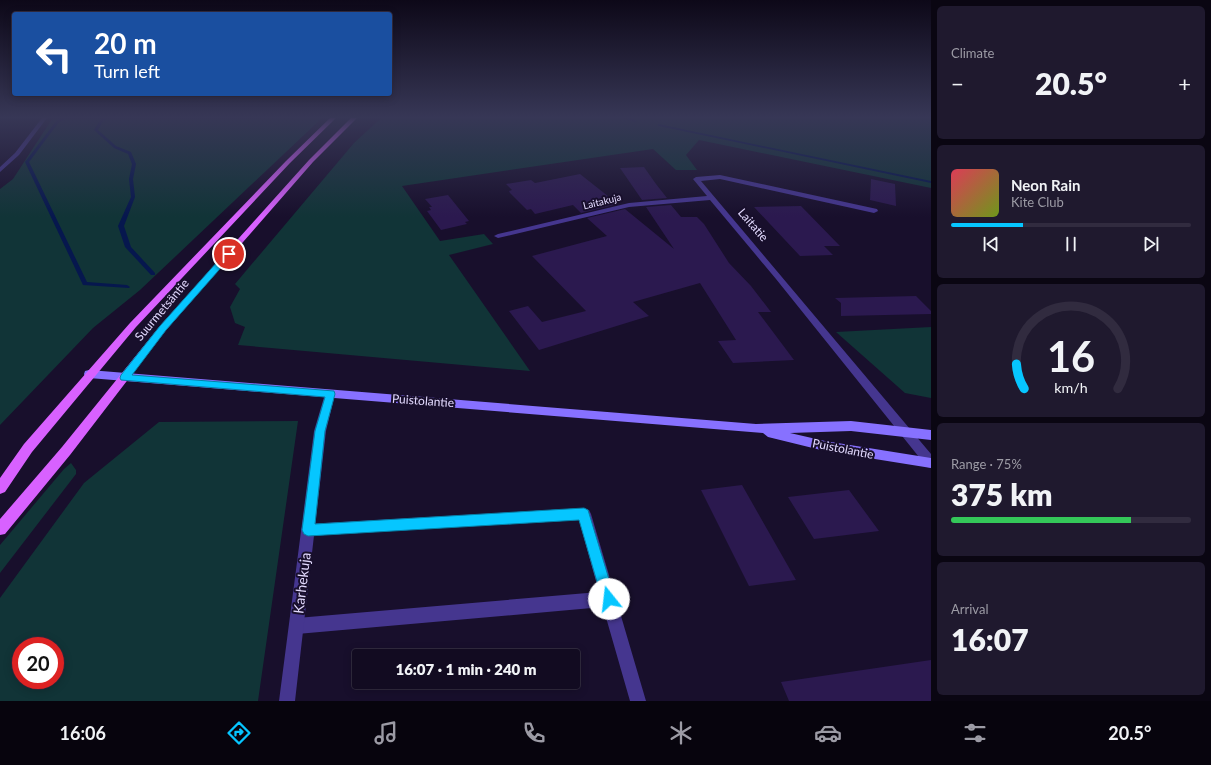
<!DOCTYPE html>
<meta charset="utf-8">
<style>
body{margin:0;font-family:Lato,sans-serif;background:#1f192e;color:#f1f3f6;height:100vh;display:flex;flex-direction:column;font-size:15px;white-space:nowrap}
*{box-sizing:border-box;margin:0}
p{font-size:13px;color:#9c9ba5}
.icon{flex:none;width:22px;height:22px;fill:none;stroke:currentColor;stroke-width:2;stroke-linecap:round;stroke-linejoin:round}
.map{position:relative;flex:1;overflow:hidden}
.sheet{display:flex;flex-direction:column;gap:6px;padding:6px;background:#0a0612;width:280px}
.sheet>*{flex:none}
.banner{position:absolute;left:12px;top:12px;width:380px;height:84px;border-radius:4px;box-shadow:0 2px 10px #0003,0 0 0 1px #312b3f;background:#1a4fa0;color:#fff;overflow:hidden}
.speed{position:absolute;left:12px;top:637px;display:flex;gap:8px;font-size:20px;font-weight:700;text-align:center}
.speed>*{display:grid;place-content:center;width:52px;height:52px;border-radius:50%;background:#120b21;box-shadow:0 2px 10px #0003,0 0 0 1px #312b3f;line-height:1}
.speed .limit{border:6px solid #d22;background:#fff;color:#111}
.pin{position:absolute;display:grid;place-items:center;width:34px;height:34px;color:#fff;margin:-17px;border:2px solid #fff;border-radius:50%;box-shadow:0 1px 4px #0007}
.me{position:absolute;width:44px;margin:-22px;rotate:344deg;stroke-linejoin:round;filter:drop-shadow(0 0 3px #0008)}
.turn{display:flex;align-items:center;gap:14px;height:84px;padding:0 16px;font-size:18px}
.turn .icon{width:52px;height:52px;stroke-width:2.5}
.turn b{display:block;font-size:28px;line-height:34px}
.big{font-size:30px;font-weight:800;line-height:1.1}
.sheet .card{flex:1;display:flex;flex-direction:column;justify-content:center;gap:6px;min-width:0;padding:0 14px;border-radius:6px;background:#1f192e}
.sheet .dial{align-items:center;gap:0}
.dial svg{height:104px;overflow:visible;fill:none;stroke:#312b3f;stroke-width:7;stroke-linecap:round;text-anchor:middle}
.dial text{fill:#f1f3f6;stroke:none}
.song{display:flex;align-items:center;gap:12px}
.cover{width:48px;height:48px;border-radius:6px;background:linear-gradient(135deg,hsl(350 70% 55%),hsl(80 70% 35%))}
.played{height:4px;border-radius:2px;background:linear-gradient(90deg,#06c6ff 30%,#312b3f 30%)}
.keys{display:flex;justify-content:space-around;direction:ltr}
.heat{display:flex;justify-content:space-between;align-items:center;font-size:22px;direction:ltr}
.charge{height:6px;border-radius:3px;background:linear-gradient(90deg,#34c759 75%,#312b3f 0)}
.trip{position:absolute;left:352px;top:649px;width:228px;height:40px;border-radius:4px;background:#120b21;box-shadow:0 2px 10px #0003,0 0 0 1px #312b3f;font-weight:800;line-height:40px;text-align:center}
.menu{display:flex;height:64px;justify-content:space-around;align-items:center;background:#07040d;color:#9c9ba5}
.menu .icon{width:28px;height:28px}
.menu .active{color:#06c6ff}
.menu b{font-size:18px;color:#f1f3f6}
main{display:flex;flex:1;min-height:0}
.map>svg:first-child{display:block}
.green{fill:#113437;fill-rule:evenodd}
.lines{fill:none;stroke-linecap:round;stroke-linejoin:round}
.stream{fill:#06174e;fill-rule:evenodd}
.building{fill:#2b194f}
.service{fill:#45368f;fill-rule:evenodd}
.minor{fill:#45368f;fill-rule:evenodd}
.secondary{fill:#8771ff;fill-rule:evenodd}
.primary{fill:#d861ff;fill-rule:evenodd}
.route{fill:#06c6ff;stroke:#0481a6}
.labels{text-anchor:middle;stroke-width:4;stroke-linejoin:round;paint-order:stroke}
.far-street-label{font-size:10px;fill:#e3daff;stroke:#180f2c}
.street-label{font-size:12px;fill:#e3daff;stroke:#180f2c}
.near-street-label{font-size:14px;fill:#e3daff;stroke:#180f2c}
</style>
<main>
<div class="map">
<svg width="931" height="701" viewBox="0 0 931 701">
<rect width="100%" height="100%" fill="#180f2c"/>
<path class="green" d="M322,118L140,290L93,328L0,425V189L13,179L52,119Z
M381,118H931V188L699,140L686,155L697,170H676L653,149L402,186L440,241L484,234L493,244L449,255L530,371L238,345L245,327L235,323L230,307L240,289L235,284L354,143Z
M931,327V398L905,393L836,332Z
M298,421L258,701H0V598L84,483L159,422ZM21,646H55V680H21Z
M71,463L76,470V474L0,573V545L64,469Z"/>
<g class="lines">
<path class="stream" d="M61,118H68L59,122L29,162L87,282L127,285L130,287L129,288L83,285L25,162L57,120Z
M102,118H109L103,121L98,130L116,146L131,152L136,164L133,179L135,197L124,226L131,247L155,273V275H151L125,247L118,226L131,197L129,179L132,164L128,154L114,148L94,130L101,119Z
M631,118L637,121L635,122L623,118Z
M658,124L931,181V183L659,126H658Z"/>
</g>
<path class="building" d="M644,167L656,184L667,198L642,200L620,168Z
M580,174L618,204L581,213L573,205L535,214L531,209L527,210L510,193L509,191L512,190L506,184L531,180L535,183Z
M871,179L895,184L896,206L870,200Z
M448,195L469,221L465,222L467,224L441,230L427,211L431,210L429,207H432L425,199Z
M671,205L681,217H697L704,224L729,263L751,286L771,312H758L794,360L733,363L718,341L736,340L700,283L633,302L649,316L539,350L509,311L528,306L542,322L586,311L532,256L607,236L587,218L625,209L674,249L646,207Z
M801,206L840,246H824L833,255L800,256L754,207Z
M916,296L931,311V314L841,316V303L835,298Z
M742,485L796,580L749,586L701,490Z
M849,490L879,531L814,539L788,497Z
M931,660V701H789L781,682Z"/>
<g class="lines">
<path class="service" d="M584,508L589,510L591,514L646,701H630L603,607L297,634L292,631L289,626L292,621L297,618L599,592L579,520L308,536L303,535L301,530L303,525L308,524Z"/>
<path class="minor" d="M42,118H47L19,155L0,172V167L15,153Z
M720,175L877,209L878,211L874,213L720,179L701,181L931,454V468L927,467L776,279L710,200L629,207L498,238L494,236L498,234L629,203L707,196L693,179L696,177Z
M330,390L334,391L335,394L326,431L295,701H279L314,431L325,394L326,391Z"/>
<path class="secondary" d="M89,370L756,424L851,421L931,430V440L851,431L790,433L825,441L931,458V468L825,451L768,437L763,433L89,378L85,377L84,374L85,371Z"/>
<path class="primary" d="M330,118H336L290,163L136,327L32,452L5,492L0,494V478L24,444L130,323L286,161Z
M351,118H357L313,162L166,330L70,455L5,534L0,535V519L62,447L160,326L309,160Z"/>
</g>
<linearGradient id="sky" x2="0" y2="1"><stop stop-color="#0d0818"/><stop offset="0.54" stop-color="#373756"/><stop offset="1" stop-color="#373756" stop-opacity="0"/></linearGradient>
<rect width="931" height="217" fill="url(#sky)"/>
<path class="route" d="M226,252L233,254L166,330L132,375L334,391L335,394L325,431L315,524L584,508L588,510L615,599L613,604L609,606L604,604L602,599L579,520L308,536L304,534L302,530L315,431L325,397L121,380L120,378L121,375L160,326Z"/>
<g class="labels">
<g class="far-street-label">
<text transform="translate(602 201) rotate(-14)" y="4">Laitakuja</text>
</g>
<g class="street-label">
<text transform="translate(753 225) rotate(49)" y="4">Laitatie</text>
<text transform="translate(162 310) rotate(-50)" y="4">Suurmetsäntie</text>
<text transform="translate(423 401) rotate(4)" y="4">Puistolantie</text>
<text transform="translate(843 449) rotate(11)" y="4">Puistolantie</text>
</g>
<g class="near-street-label">
<text transform="translate(302 583) rotate(-83)" y="5">Karhekuja</text>
</g>
</g>
</svg>
<div class="speed"><div class="limit">20</div></div>
<div class="pin" style="left:229px;top:254px;background:#d93025"><svg class="icon" aria-label="arrive" viewBox="0 0 24 24"><path d="M6 21V4h12l-3 4 3 4H6"/></svg></div>
<svg class="me" style="left:609px;top:599px" viewBox="-20 -20 40 40"><circle r="19" fill="#fff"/><path d="M0-13L10 11 0 6-10 11z" fill="#06c6ff"/></svg>
<div class="trip">16:07 · 1 min · 240 m</div>
<div class="banner">
<div class="turn"><svg class="icon" aria-label="left" viewBox="0 0 24 24"><path d="M17 20v-9H6M10 6l-5 5 5 5"/></svg><div><b>20 m</b>Turn left</div></div>
</div>
</div>
<section class="sheet">
<div class="card"><p>Climate</p>
<div class="heat"><a>−</a><b class="big">20.5°</b><a>+</a></div>
</div>
<div class="card">
<div class="song"><i class="cover"></i><div><b>Neon Rain</b><p>Kite Club</p></div></div>
<div class="played"></div>
<div class="keys"><svg class="icon" aria-label="previous" viewBox="0 0 24 24"><path d="M18 5L8 12l10 7zM5 5v14"/></svg><svg class="icon" aria-label="pause" viewBox="0 0 24 24"><path d="M8 5v14M16 5v14"/></svg><svg class="icon" aria-label="next" viewBox="0 0 24 24"><path d="M6 5l10 7-10 7zM19 5v14"/></svg></div>
</div>
<div class="card dial"><svg viewBox="0 0 100 80">
<path d="M14 69A42 42 0 1 1 86 69"/>
<path d="M14 69A42 42 0 0 1 8 50" stroke="#06c6ff"/>
<text x="50" y="56" font-size="32" font-weight="700">16</text>
<text x="50" y="72" font-size="11">km/h</text>
</svg></div>
<div class="card"><p>Range · 75%</p><b class="big">375 km</b><div class="charge"></div></div>
<div class="card"><p>Arrival</p><b class="big">16:07</b></div>
</section>
</main>
<nav class="menu">
<b>16:06</b>
<svg class="icon active" aria-label="directions" viewBox="0 0 24 24"><path d="M12 3l9 9-9 9-9-9zM9 14v-3h6M13 9l2 2-2 2"/></svg>
<svg class="icon" aria-label="music" viewBox="0 0 24 24"><path d="M9 18V5l10-2v13"/><circle cx="6" cy="18" r="3"/><circle cx="16" cy="16" r="3"/></svg>
<svg class="icon" aria-label="phone" viewBox="0 0 24 24"><path d="M5 4h4l2 5-3 2q2 4 5 5l2-3 5 2v4C11 20 4 13 5 4z"/></svg>
<svg class="icon" aria-label="climate" viewBox="0 0 24 24"><path d="M12 3v18M4 7l16 10M4 17L20 7"/></svg>
<svg class="icon" aria-label="car" viewBox="0 0 24 24"><path d="M5 17H2v-5l4-1 3-4h7l3 4 3 1v5h-3M9 17h6M6 11h13"/><circle cx="7" cy="17" r="2"/><circle cx="17" cy="17" r="2"/></svg>
<svg class="icon" aria-label="filters" viewBox="0 0 24 24"><path d="M4 7h16M4 17h16"/><circle cx="9" cy="7" r="2"/><circle cx="15" cy="17" r="2"/></svg>
<b>20.5°</b>
</nav>
